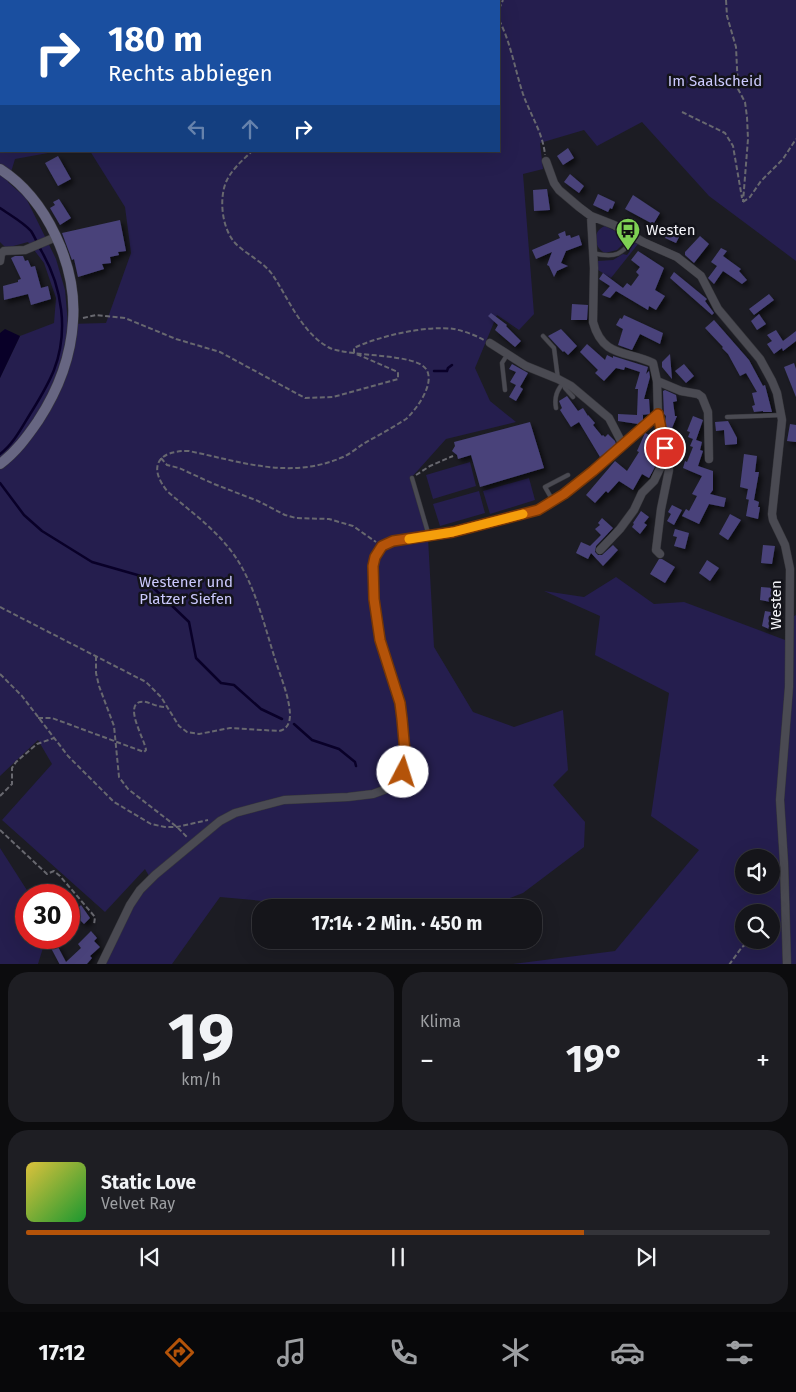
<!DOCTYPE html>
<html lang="de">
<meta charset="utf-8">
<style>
body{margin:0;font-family:"Fira Sans",sans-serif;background:#1e1e23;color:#f1f3f6;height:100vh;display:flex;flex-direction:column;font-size:19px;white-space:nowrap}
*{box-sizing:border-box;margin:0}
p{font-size:16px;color:#9d9fa2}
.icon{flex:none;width:28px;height:28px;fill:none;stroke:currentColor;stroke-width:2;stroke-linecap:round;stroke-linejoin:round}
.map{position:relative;height:964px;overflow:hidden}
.sheet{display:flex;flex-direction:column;gap:8px;padding:8px;background:#0c0c0e;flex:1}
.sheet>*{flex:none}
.hud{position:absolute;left:0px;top:0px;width:500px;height:152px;box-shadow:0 5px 20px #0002,0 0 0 1px #343439;background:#1a4fa0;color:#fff;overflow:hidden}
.tools{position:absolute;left:735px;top:849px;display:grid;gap:10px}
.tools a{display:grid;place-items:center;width:45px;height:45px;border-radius:50%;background:#15151a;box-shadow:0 5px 20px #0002,0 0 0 1px #343439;font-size:25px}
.speed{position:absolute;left:15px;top:884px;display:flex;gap:10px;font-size:25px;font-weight:700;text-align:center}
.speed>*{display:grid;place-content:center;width:65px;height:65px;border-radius:50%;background:#15151a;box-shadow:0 5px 20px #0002,0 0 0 1px #343439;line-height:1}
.speed .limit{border:8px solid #d22;background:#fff;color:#111}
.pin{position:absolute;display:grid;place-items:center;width:42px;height:42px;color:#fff;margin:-21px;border:2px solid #fff;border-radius:50%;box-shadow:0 1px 5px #0007}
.me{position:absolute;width:55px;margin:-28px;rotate:5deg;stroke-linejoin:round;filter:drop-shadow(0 0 4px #0008)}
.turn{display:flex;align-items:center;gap:18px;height:105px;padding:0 25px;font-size:22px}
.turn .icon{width:65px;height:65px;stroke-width:2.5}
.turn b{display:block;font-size:35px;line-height:42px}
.lanes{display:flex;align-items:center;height:48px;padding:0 25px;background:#0003;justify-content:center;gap:25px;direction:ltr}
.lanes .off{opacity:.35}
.big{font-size:38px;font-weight:700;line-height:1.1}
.sheet .card{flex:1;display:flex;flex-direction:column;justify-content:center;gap:8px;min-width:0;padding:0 18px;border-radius:20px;background:#1e1e23}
.sheet .dial{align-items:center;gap:0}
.dial b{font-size:65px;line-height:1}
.song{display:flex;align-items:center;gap:15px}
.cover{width:60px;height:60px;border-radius:8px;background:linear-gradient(135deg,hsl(50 70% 55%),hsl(130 70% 35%))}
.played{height:5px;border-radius:2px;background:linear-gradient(90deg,#b45309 75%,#343439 75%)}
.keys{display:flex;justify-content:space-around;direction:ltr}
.heat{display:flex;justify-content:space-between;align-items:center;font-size:28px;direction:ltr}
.sheet .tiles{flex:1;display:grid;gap:8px;grid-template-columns:1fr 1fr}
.card:last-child{grid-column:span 2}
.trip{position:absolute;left:252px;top:899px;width:290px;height:50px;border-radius:20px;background:#15151a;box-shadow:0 5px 20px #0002,0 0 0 1px #343439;font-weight:700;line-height:50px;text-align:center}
.dock{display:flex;height:80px;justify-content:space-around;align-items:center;background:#08080a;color:#9d9fa2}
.dock .icon{width:35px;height:35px}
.dock .on{color:#b45309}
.dock b{font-size:22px;color:#f1f3f6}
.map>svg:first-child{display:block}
.green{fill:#251e4e;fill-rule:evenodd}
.water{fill:#090028}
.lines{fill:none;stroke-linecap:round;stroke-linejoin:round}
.stream{stroke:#090028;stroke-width:2.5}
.building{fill:#48437a;filter:url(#shadow)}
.lane-casing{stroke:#36363b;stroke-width:5}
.street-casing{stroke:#36363b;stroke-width:9}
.secondary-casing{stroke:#36363b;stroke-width:11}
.path{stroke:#68686f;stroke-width:2;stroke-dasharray:5 2.5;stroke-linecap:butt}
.lane{stroke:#4a4a52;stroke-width:4}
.street{stroke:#4a4a52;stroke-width:8}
.secondary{stroke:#676682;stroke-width:10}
.route-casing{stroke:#753606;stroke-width:12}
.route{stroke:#b45309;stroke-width:9}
.slow{stroke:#f59e0b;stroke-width:9}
.labels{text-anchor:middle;stroke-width:5;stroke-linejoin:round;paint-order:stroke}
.park-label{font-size:15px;fill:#cbc9fd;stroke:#13131a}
.poi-label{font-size:15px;fill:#f4f4f9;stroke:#13131a;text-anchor:start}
.street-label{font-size:15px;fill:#f4f4f9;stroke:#13131a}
</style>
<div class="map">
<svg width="796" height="965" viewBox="0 0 796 965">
<defs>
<filter id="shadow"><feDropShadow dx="3.5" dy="3.5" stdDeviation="2.5" flood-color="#0009"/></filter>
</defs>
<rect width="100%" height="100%" fill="#1c1c23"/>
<path class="green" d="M0,0H796V261L709,196L642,122L597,146L584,130L540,143L543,169L523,174L534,314L519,330L497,315L475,368L490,401L516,422L446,439L411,478L428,538L434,647L473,712L514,727L563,710L568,770L553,785L585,822L584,847L523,893L484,908L327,907L220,897L172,964H105L138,898L153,883L145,869L105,912L2,820L52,764L38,740L0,776V378L20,336L54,323L56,298L44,263L28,242L6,248L0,242ZM1,1H499V151H90L125,207L131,253L106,323L68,324L65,290L56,259L26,198L8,182L15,159L59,151H1Z
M605,226L629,238L617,250L605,253C593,247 592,231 605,226Z
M635,243L638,244L611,278L598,270V261L613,260L623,254L627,255L630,251L628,249Z
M470,462L476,486L433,499L426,475Z
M529,478L535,500L490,514L483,491Z
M479,491L485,513L440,526L433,504Z
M616,577L654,604L684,602L793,643L794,616L796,615V964L505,965L615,951L699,850L651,816L669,693L595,655L600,616L544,591L584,597ZM744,858H771V885H744ZM744,912H771V940H744Z
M0,848L30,895H26V938H46L38,964H0Z"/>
<path class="water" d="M5,329L20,336L0,378V333Z"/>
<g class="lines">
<path class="stream" d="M0,139H1
M0,208C10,215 23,222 31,231C35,237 38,245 42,252C62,287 69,331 54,370C48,385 40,398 32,411C23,425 14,444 0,454
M434,371H447L448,368L452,365
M0,483L24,515L42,531L92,562L141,576L189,622L196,658L221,683L234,685L261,709L282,719
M294,724L312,740L339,749L355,762L356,766"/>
</g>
<path class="building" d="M568,148L574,158L563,165L557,156Z
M58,156L71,179L58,186L45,163Z
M570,174L584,186L579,193L564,182Z
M547,189L550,210L534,211L533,190Z
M598,194L615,202L612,209L610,208L608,212L593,205Z
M633,195L660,213L654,223L652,222L651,223L625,209Z
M59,199L71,218L60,225L50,208L55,205L53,202Z
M120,220L126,251L118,252L119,255L110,257L111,263L102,264L104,269L78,277L74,259L72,260L62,233Z
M670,228L681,233L676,243L665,238Z
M565,231L566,236L570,235L571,238L579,235L582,245L566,251L561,263L568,266L557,271L554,277L549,266L547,265L552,252L536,259L532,250L560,238L558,234Z
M700,236L709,244L694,263L685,255V252Z
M721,248L727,251L723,256L741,269L739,271L747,280L742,284L723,271L714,284L708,278L717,266L711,262Z
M638,251L664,268L655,290L665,296L656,310L649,306L648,310L616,291L610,298L602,295L610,286L599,279L603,273L623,288L627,283L631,286L639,275L636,272L640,267L631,260Z
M15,256H23L25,261L28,260L31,267L35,266L41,288L48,286L51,299L31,305L28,294L4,300L3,286L18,282V280L21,279L11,258Z
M674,272L707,299L705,301L714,313L712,315L670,278Z
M769,294L774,300L754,315L749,309Z
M572,304L588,305L587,320H571Z
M491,313L507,325L506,326L521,341L515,347L495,330L498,325L488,316Z
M759,314L766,324L757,330L751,321Z
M624,315L663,333L660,344L640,334L632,350L618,345L623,329L616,325L620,318L622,319Z
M714,320L749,360L763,386L765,385L772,412H763V411L754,412L752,406L755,405L752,393L757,392L746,373L740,376L728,354L722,348L723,347L705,328Z
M561,329L577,346L568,355L564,351L563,352L548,336Z
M776,330L783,341L796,331V341L783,351L782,348L774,354L767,344L772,341L767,335Z
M587,344L605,360L607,355L613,358V356L648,367L646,374L649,371L650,377L644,399H649L650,414L641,415H643V420L638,424L618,421V414L637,415L638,389H635L640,372L625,367L624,370L616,368L604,381L595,373L598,370L580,352Z
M670,354L672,379L662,367V362Z
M794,363L796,369V397L784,367Z
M512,364L528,373L520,387L523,389L516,401L509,397L516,385L510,382L516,372L509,369Z
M684,364L694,376L686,383L675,371Z
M665,390L676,395L677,401L673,402L675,416H677L672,428L666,427L665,422L666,416L664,414L663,391Z
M567,396L578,411L583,408L588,416V415L595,423L593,425L602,436L603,435L605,437L608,434L615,441L616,444L600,457L579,422L571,427L560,410L562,408L559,401Z
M693,416L703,420L696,440L702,442L700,450L703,451L698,466L713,471V490L710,494L726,498L724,507L709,504L699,524L682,516L686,509L689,511L697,496L692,494L702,476L683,468L685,461L687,462L693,447L690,446L693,439L688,437L690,432L687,431Z
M728,421L737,438V444L725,445L724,430L716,431L715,422Z
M530,422L544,468L480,487L471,455L458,459L457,455L452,451L455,446L454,442Z
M790,424L796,425V442L787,441Z
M645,433L652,436L653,447L650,456L655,459L656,465L649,478L642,474L633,490L619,481L608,493L606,491L595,503L586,495L615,461L627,471L639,452L637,451Z
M744,454L757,456L755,472H759L754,500L759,502L758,507H760L758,519L746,516L749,499L750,500L746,499L748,489L740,487Z
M672,505L682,510L674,525L667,521L671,514L668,512Z
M641,511L649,517L644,523L647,525L640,534L632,527L634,524L633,523Z
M730,514L741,520L728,540L719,534Z
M602,518L613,528L596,546L595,552L598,555H602L613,545L618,550L603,566L591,553L588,559L576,553L581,542L590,546L601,535L595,529L600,525L598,523Z
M675,529L689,533L685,549L674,546L677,537L673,536Z
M763,545L775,546L772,564L761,563Z
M659,559H662L675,567L665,583L650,574Z
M707,560L719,568L710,581L699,573Z
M761,587L773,588L771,602L760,600Z
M765,611L776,613L774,624L771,623L769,629L762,626Z
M81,905L90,918L84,924L73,913Z
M91,931L97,938L94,941L100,947L90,956L92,958L86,965H60L51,948L57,945L66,962L81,948L78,944Z"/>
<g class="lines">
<defs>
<path id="lane" d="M593,253C616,259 621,254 636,238
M543,336L554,348L558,379
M564,384L565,388L573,397
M505,390L502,363L507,355
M556,408C554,397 557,390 564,382
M727,417L782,415
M412,478L429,536
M553,501L545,487L568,475"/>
<path id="street" d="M546,161L554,183L559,190L579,207L591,216L614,225L643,242L677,257L701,276L718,309L760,359L772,381L777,393L782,420L772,514L773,520L785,545L790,569L789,687L780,800L784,863L787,965
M0,261L1,254L4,251L25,250L56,237
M490,343L526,366L558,379L571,386L609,418L623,445
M657,381L681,391L698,394L702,397L708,412L709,459
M600,550L620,529L634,510L642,493L654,481L662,464L667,460L658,414
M660,554L656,550L661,509L669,470L667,460
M101,965L130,905L140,890L155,875L220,821L235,813L284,800L348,797L373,794L389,788L400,778L405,762L403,719L399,703L380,640L374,599L373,566L375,557L382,546L387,543L399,539L453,532L537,510L565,494L593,471L658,414L657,381L653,363C628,350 603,359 593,322L594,268L591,216"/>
<path id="secondary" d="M0,169C47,199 77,266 73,321C71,357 57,392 38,421C27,437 16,452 0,464"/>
</defs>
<use href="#lane" class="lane-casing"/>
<use href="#street" class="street-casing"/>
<use href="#secondary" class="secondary-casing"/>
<path class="path" d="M21,0V1
M484,0L485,1
M726,0L727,16L736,47L738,89L745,102L747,117L748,139L743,202
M499,9L503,0
M499,20C511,43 515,70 523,94C530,114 543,133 545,155
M682,112L725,133L733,146L742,198
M743,202L750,197L761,181L783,159L796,139
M83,318L96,315L125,318L176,339L220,352L305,398L333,397L398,379V372L354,353V348C379,336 427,325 454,329C464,331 475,335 484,340
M161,458L167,465L179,468L214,484L258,501L285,515L296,518L329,519L353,526L376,542
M416,475L430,466L453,456
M0,607L146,682L161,697L179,726L187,732L199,734L230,728L279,731C288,729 290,722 290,714C289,696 281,678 276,662C264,625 255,583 232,552C214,528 190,511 168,492C147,467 158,450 189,451C242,462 291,480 343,457C350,454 357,448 363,444C377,436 392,428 406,419C416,410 436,383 426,369C415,353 350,357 330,348C302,334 289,299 272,274C263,262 248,255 237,245C222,231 218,198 227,180C233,168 243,160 252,151
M96,656V673L99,686L114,726L119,777L128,789L177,827L187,837
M0,674L22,696L68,756L114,802L151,824L165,827H177L208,820
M38,718H52L144,752L146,750C145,740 124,706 140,702C148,700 156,708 167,707
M0,796L12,784V768L16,762L37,744L54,738
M0,830L47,874L54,871L60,876L95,917L94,925
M771,929L778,925
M729,965L742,947L752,940"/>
<use href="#lane" class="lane"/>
<use href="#street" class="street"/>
<use href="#secondary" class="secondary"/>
</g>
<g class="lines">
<defs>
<path id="route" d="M403,772L405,752L402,719L400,703L380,640L374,599L373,566L375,557L382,546L393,541L453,532L538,510L564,494L593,471L658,414L665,448"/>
</defs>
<use href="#route" class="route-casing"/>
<use href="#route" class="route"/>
<path class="slow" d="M409,539L453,532L523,514"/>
</g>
<defs>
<symbol id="bus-pin" viewBox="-11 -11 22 30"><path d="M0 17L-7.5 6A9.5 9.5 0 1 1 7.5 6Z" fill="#7ed053" stroke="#13131a"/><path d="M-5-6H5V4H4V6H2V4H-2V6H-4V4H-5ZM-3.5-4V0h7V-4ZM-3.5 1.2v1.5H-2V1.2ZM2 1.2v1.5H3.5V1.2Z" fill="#111"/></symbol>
</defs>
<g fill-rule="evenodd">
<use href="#bus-pin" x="614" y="216" width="28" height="38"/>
</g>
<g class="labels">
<g class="park-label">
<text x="715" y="86">Im Saalscheid</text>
<text x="186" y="587">Westener und<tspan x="186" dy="17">Platzer Siefen</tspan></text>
</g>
<g class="poi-label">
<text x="646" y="235">Westen</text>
</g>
<g class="street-label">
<text transform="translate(776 605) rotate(-90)" y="5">Westen</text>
</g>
</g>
</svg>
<div class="tools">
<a><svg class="icon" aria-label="sound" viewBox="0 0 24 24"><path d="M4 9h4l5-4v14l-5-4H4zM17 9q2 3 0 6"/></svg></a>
<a><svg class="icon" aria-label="search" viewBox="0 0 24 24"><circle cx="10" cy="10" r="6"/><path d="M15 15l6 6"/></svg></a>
</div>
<div class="speed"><div class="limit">30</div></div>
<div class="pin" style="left:665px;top:448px;background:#d93025"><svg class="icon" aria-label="arrive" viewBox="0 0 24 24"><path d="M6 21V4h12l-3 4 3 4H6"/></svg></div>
<svg class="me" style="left:403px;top:772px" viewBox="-20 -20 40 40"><circle r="19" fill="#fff"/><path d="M0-13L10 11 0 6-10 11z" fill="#b45309"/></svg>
<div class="trip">17:14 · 2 Min. · 450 m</div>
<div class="hud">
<div class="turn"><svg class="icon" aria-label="right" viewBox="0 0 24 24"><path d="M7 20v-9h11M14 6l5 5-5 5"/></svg><div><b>180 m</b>Rechts abbiegen</div></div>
<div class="lanes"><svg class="icon off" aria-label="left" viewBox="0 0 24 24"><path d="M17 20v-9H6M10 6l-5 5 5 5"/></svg><svg class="icon off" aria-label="ahead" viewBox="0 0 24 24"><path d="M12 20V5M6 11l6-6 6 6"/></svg><svg class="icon" aria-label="right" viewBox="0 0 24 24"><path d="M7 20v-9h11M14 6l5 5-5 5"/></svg></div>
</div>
</div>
<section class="sheet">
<div class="tiles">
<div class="card dial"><b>19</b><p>km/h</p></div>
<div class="card"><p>Klima</p>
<div class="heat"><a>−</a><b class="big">19°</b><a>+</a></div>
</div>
<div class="card">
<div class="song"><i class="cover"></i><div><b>Static Love</b><p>Velvet Ray</p></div></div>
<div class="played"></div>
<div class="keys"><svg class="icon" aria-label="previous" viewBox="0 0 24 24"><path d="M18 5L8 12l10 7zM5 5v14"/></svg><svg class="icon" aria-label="pause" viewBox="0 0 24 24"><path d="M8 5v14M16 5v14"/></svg><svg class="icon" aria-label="next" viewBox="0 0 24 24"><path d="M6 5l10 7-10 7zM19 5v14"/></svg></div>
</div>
</div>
</section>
<nav class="dock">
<b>17:12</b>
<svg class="icon on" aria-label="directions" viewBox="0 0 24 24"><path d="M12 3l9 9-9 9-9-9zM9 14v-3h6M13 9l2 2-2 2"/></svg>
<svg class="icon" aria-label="music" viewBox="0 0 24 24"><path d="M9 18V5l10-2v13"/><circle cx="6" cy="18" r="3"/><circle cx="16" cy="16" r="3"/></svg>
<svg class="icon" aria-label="phone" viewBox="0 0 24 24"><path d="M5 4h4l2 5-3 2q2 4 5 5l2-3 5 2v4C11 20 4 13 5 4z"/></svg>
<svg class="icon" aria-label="climate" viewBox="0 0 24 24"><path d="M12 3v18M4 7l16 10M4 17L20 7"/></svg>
<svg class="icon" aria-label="car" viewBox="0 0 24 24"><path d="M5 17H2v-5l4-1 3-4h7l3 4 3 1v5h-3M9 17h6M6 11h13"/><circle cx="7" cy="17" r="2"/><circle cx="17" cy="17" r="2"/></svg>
<svg class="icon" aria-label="filters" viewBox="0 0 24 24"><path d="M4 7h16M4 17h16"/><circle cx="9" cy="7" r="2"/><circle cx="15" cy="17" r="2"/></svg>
</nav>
